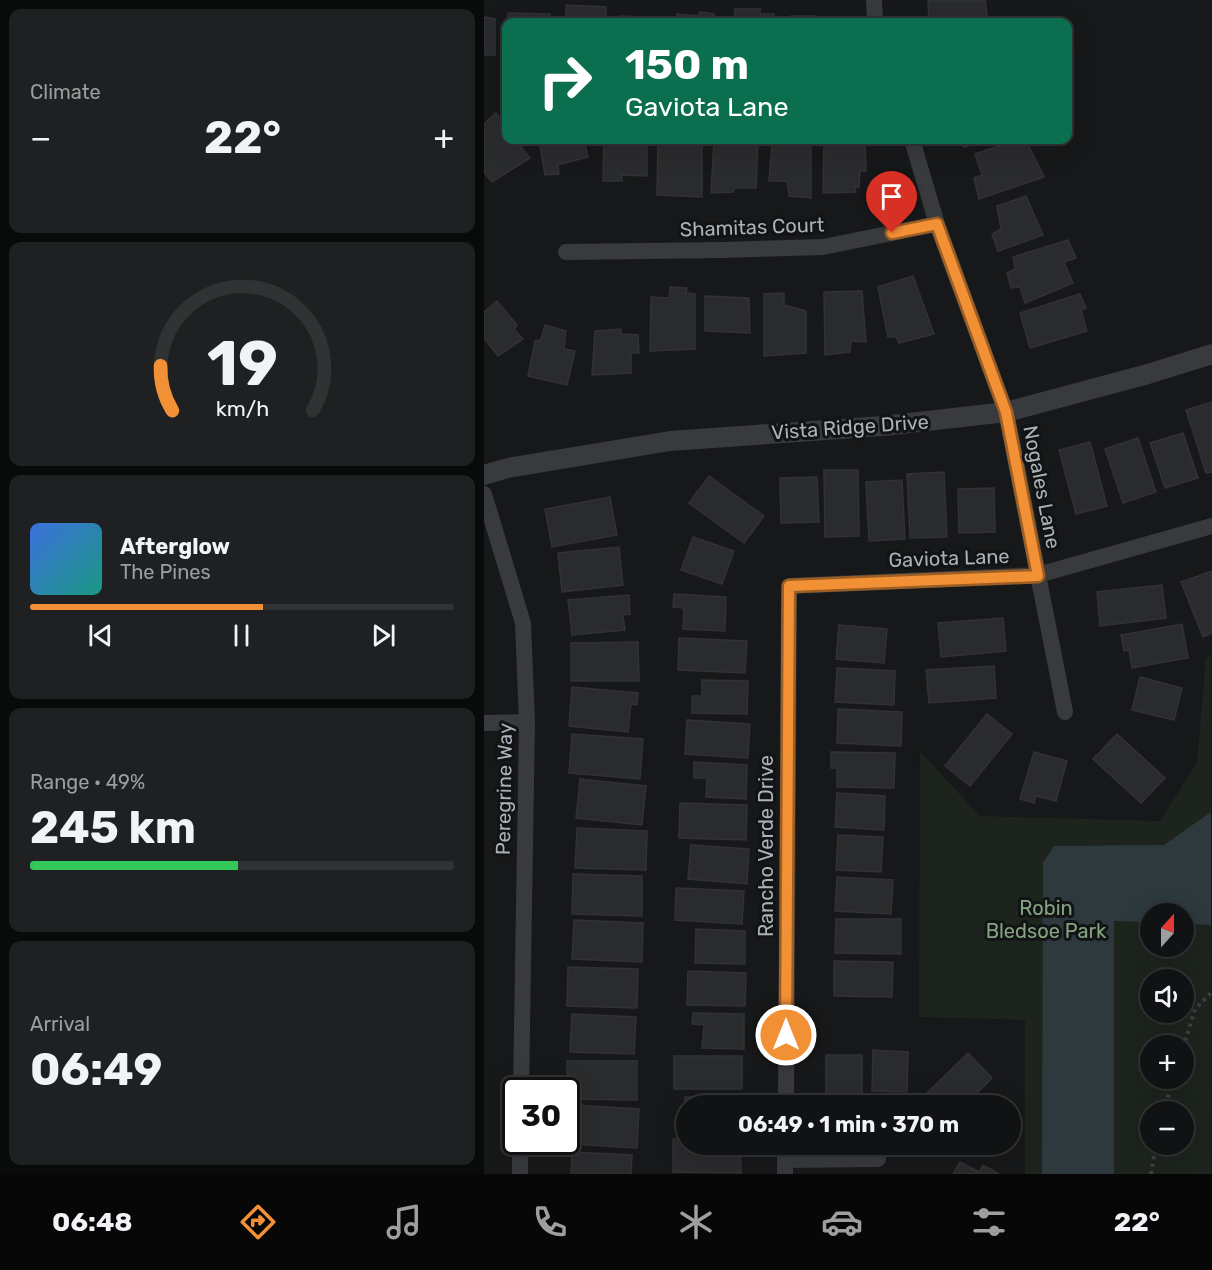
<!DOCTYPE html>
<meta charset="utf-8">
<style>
body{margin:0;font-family:Rubik,sans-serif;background:#1e2021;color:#f1f3f6;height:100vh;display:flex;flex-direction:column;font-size:22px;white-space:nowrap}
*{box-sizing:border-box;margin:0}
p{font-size:20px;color:#9c9ea0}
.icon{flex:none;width:33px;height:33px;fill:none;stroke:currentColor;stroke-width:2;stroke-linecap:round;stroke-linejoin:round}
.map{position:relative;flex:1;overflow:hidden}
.details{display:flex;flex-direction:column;gap:9px;padding:9px;background:#090a0a;width:484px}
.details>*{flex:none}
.hud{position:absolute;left:18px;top:18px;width:570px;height:126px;border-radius:12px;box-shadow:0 6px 24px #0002,0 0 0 2px #303233;background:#0b6e4f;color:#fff;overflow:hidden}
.needle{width:39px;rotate:21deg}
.tools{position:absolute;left:656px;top:903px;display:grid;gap:12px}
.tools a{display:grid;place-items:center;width:54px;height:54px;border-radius:50%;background:#111213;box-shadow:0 6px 24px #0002,0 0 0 2px #303233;font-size:30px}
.speed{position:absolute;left:18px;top:1077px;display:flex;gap:12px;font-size:30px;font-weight:700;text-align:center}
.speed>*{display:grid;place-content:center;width:78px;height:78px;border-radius:50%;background:#111213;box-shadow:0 6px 24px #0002,0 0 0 2px #303233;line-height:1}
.speed .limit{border:3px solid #111;border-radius:9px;background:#fff;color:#111}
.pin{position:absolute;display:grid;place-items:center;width:51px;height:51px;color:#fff;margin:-62px -26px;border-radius:50% 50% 50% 0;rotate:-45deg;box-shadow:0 0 6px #0007}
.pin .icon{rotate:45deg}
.me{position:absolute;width:66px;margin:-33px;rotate:0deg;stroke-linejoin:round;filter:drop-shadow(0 0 4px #0008)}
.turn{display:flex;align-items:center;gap:21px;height:126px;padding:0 24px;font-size:27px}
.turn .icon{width:78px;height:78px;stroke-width:2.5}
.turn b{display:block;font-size:42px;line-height:51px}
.big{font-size:45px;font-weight:700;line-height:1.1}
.details .widget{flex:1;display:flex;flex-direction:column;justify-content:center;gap:9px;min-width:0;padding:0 21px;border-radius:12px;background:#1e2021}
.details .dial{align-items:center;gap:0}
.dial svg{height:156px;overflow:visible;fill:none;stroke:#303233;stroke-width:7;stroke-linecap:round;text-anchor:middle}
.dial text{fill:#f1f3f6;stroke:none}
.song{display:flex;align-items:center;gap:18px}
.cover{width:72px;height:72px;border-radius:9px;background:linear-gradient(135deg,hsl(220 70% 55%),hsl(170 70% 35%))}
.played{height:6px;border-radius:3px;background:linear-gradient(90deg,#f29036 55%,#303233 55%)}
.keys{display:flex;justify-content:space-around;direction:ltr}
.heat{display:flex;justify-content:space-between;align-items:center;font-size:33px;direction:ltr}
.charge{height:9px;border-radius:4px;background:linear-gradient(90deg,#34c759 49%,#303233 0)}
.trip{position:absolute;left:192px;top:1095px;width:345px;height:60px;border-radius:30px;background:#111213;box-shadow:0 6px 24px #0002,0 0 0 2px #303233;font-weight:700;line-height:60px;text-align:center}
.tabs{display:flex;height:96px;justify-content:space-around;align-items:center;background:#070708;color:#9c9ea0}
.tabs .icon{width:42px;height:42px}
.tabs .current{color:#f29036}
.tabs b{font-size:27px;color:#f1f3f6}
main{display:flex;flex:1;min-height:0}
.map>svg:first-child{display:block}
.green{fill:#1d241d;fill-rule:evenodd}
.water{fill:#2d393d}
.building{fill:#2a2b2d;stroke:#313235;stroke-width:1.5}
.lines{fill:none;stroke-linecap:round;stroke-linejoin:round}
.path{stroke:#3e4245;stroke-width:4;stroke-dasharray:3 4.5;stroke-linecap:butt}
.minor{stroke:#383a3e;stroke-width:16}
.tertiary{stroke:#383a3e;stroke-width:20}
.route-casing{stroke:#9d5e23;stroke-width:15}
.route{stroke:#f29036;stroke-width:10}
.labels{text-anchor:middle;stroke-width:6;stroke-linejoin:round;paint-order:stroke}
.street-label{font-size:20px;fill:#a9b1b9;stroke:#121314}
.park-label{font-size:20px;fill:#85a480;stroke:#121314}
</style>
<main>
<section class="details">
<div class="widget"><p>Climate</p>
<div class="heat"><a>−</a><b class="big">22°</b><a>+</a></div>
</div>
<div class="widget dial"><svg viewBox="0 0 100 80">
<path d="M14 69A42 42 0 1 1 86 69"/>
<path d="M14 69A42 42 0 0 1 8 46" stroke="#f29036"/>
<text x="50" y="56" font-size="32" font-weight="700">19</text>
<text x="50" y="72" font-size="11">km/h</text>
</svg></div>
<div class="widget">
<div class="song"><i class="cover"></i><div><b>Afterglow</b><p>The Pines</p></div></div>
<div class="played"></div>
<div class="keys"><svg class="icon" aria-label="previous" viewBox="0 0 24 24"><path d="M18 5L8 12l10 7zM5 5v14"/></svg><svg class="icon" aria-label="pause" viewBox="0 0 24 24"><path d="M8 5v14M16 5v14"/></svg><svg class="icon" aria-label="next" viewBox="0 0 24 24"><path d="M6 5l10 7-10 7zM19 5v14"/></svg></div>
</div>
<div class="widget"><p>Range · 49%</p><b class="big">245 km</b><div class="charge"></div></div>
<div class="widget"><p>Arrival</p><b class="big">06:49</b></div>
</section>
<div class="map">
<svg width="728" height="1174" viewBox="0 0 728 1174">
<rect width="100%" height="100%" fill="#171819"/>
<path class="green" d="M727,655V1174H541V1020L435,1017L436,751L496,816L676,821L713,762L722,658ZM666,914H699V946H666ZM666,980H699V1012H666ZM666,1046H699V1078H666ZM666,1112H699V1144H666Z"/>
<path class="water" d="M727,812V925L699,924V914H666V922L630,921V1174H558L559,863L570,846L680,845Z"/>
<path class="building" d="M444,0H501L504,20L490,22H445Z
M82,5L122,7V22H82Z
M251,9H276V14H290V22H250Z
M216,12L230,14V22H193V14L214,16Z
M24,13L66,14V22H24Z
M136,16L162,17V19L178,20V22H136Z
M307,16H331V21H340V22H306Z
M0,17L11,19V55H0Z
M12,113L22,127V140H32L46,158L8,182L0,172V124Z
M55,140H100L104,157L74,165L75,174L61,175Z
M120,140H163V176L138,175V181H119Z
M174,140H192V143H206L207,140H218V197L173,195Z
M230,140H274L272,188H251L249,192L227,193Z
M340,140H381L382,171H376L375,187L370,186L372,192L339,193Z
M477,140H503L480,147Z
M533,140H542L560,177L495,199L490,178L498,175L491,154Z
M288,144L327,146V198L305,196L303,181H285Z
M542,196L559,235L514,251L508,234L517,229L513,206Z
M584,240L592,258L580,262L589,283L541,303L536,287L527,288L523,273L531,269L529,257Z
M429,276L450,334L415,343L412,337H404L394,287Z
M186,287L203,288L202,293L211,294V349L166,351L167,297L185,298Z
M378,291L382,342L367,341L366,352L341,355L340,292Z
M300,293V305L322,311V353L280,356V294Z
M596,294L602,308L597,310L603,331L546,348L536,313Z
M221,296L265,298L266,333L221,331Z
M13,301L33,325L30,329L39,339L14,356L0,338V312Z
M61,325L82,331L80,349L91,351L83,385L44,376L51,341L57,340Z
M137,329V334L154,335L155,353H147V373L108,375L111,331Z
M728,402V472L722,473L702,410Z
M699,433L714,478L681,488L666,443Z
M654,438L672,492L639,503L621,449Z
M606,442L623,506L592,514L575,450Z
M340,470H374L375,536L341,537Z
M460,472L463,537L426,538L423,474Z
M225,476L280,516L260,543L205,503Z
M333,477L335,522L297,523L296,478Z
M418,480L421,539L385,541L382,482Z
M510,488L511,532L475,533L474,489Z
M126,497L133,535L68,547L61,509Z
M209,537L250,551L238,584L197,570Z
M135,547L139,585L78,592L74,553Z
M728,571V633L719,637L697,582Z
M678,585L682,618L616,626L613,592Z
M190,594L242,597L241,631L199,629L200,608L189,607Z
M145,595L146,614L139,615L141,630L88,635L84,600Z
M519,618L522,651L457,657L454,623Z
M698,624L704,658L648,668L645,650L640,651L637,635Z
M355,625L403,629L400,663L352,659Z
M195,638L263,641L261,673L194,670Z
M154,642L155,681H87V643Z
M510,666L512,698L445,703L442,670Z
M353,668L411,671L410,705L351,702Z
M656,677L698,688L690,720L648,710Z
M218,680L264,681L263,714L208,713V696H218Z
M88,687L154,693L153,705L147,704L144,732L85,726Z
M354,709L418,712L417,746L353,743Z
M503,714L528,734L486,786L461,766Z
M203,720L266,724L264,758L201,754Z
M88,734L159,739L156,779L85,773Z
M633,734L681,778L657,803L609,759Z
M347,752L411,753L410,788L353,787V768H347Z
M550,752L583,761L572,801L552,796L550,803L536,799Z
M210,762L263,765L262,799L222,797L223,778H210Z
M96,779L162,786L158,825L92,818Z
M353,793L401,796L400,830L351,827Z
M196,803L263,805L262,840L195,838Z
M93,828L163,831L162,870L91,868Z
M354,835L399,837L397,872L352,870Z
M207,845L265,849L263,884L204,879Z
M89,874L158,876V916L88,914Z
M353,877L409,880L407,914L351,911Z
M192,888L260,891L258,924L191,920Z
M352,919H417V954L351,953Z
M90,920L159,923L158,962L88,959Z
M212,929L261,931V964L211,963Z
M350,961L409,962L408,997L350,996Z
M84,967L154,969L153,1008L83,1006Z
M204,971L262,973L261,1006L203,1005Z
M209,1013L260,1014V1049L218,1048L220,1025L208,1024Z
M88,1014L152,1017L150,1054L86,1052Z
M389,1050L424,1052L423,1092L388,1091Z
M484,1053L508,1078L480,1106H442L436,1100Z
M342,1055H378V1095H342Z
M190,1056H258V1089H190Z
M83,1061H153V1100L83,1099Z
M201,1097L261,1098V1106H202V1132Z
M90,1105L155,1109L153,1148L89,1144Z
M189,1139H202V1144H257V1173L189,1172Z
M88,1152L148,1155L147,1174H87Z
M476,1162L495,1172L499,1165L515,1174H469Z"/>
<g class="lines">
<path class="path" d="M699,1048L711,1009L728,992
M680,1112L689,1078
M667,1174L672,1144"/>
<path class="minor" d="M390,0L391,22
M428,140L453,224L522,412L581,712
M82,252L240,250L339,247L453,224
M0,494L39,623L43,722L37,1090
M0,723L43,722
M302,1106L305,586L554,575L728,526
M301,1160L394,1159
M36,1174V1142
M301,1174V1144"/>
<path class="tertiary" d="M0,475L24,468L186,441L399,426L522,412L664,374L728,354"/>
</g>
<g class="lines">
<defs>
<path id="route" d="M302,1035L305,586L554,576L522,412L453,224L408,233"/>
</defs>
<use href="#route" class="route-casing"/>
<use href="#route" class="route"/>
</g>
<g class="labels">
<g class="street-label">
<text transform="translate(268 227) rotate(-2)" y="7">Shamitas Court</text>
<text transform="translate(366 427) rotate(-4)" y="7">Vista Ridge Drive</text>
<text transform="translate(558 487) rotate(79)" y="7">Nogales Lane</text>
<text transform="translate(465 558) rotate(-2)" y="7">Gaviota Lane</text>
<text transform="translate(20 789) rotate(-89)" y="7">Peregrine Way</text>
<text transform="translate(282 846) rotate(-90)" y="7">Rancho Verde Drive</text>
</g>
<g class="park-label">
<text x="562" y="915">Robin<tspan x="562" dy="23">Bledsoe Park</tspan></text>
</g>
</g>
</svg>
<div class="tools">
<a><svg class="needle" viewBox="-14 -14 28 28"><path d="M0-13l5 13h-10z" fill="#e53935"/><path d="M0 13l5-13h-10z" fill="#9c9ea0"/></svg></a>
<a><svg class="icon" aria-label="sound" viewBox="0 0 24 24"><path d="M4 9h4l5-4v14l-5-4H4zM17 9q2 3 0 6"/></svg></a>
<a>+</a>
<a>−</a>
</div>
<div class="speed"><div class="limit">30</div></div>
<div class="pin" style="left:408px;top:233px;background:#d93025"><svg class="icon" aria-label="arrive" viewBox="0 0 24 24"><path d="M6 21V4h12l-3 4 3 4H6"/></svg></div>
<svg class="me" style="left:302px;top:1035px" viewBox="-20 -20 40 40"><circle r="17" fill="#f29036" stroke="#fff" stroke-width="3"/><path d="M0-11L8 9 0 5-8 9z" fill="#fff"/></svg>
<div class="trip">06:49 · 1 min · 370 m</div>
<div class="hud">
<div class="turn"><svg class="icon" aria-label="right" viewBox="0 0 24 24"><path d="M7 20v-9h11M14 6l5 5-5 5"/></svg><div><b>150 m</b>Gaviota Lane</div></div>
</div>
</div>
</main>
<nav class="tabs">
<b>06:48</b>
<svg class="icon current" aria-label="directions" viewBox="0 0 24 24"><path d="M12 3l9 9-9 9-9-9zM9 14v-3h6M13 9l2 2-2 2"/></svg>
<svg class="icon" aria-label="music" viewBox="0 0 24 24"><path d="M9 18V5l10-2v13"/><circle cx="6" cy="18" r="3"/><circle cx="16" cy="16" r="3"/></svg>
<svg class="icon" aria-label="phone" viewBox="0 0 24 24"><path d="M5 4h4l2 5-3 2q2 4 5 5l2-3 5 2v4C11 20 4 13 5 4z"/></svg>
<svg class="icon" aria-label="climate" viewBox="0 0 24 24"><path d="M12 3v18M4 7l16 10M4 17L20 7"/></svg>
<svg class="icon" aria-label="car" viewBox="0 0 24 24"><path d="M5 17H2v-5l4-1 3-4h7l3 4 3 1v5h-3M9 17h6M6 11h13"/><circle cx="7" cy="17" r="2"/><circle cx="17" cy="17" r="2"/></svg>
<svg class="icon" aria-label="filters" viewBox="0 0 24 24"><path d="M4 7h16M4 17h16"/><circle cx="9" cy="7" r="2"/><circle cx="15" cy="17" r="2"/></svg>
<b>22°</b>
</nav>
